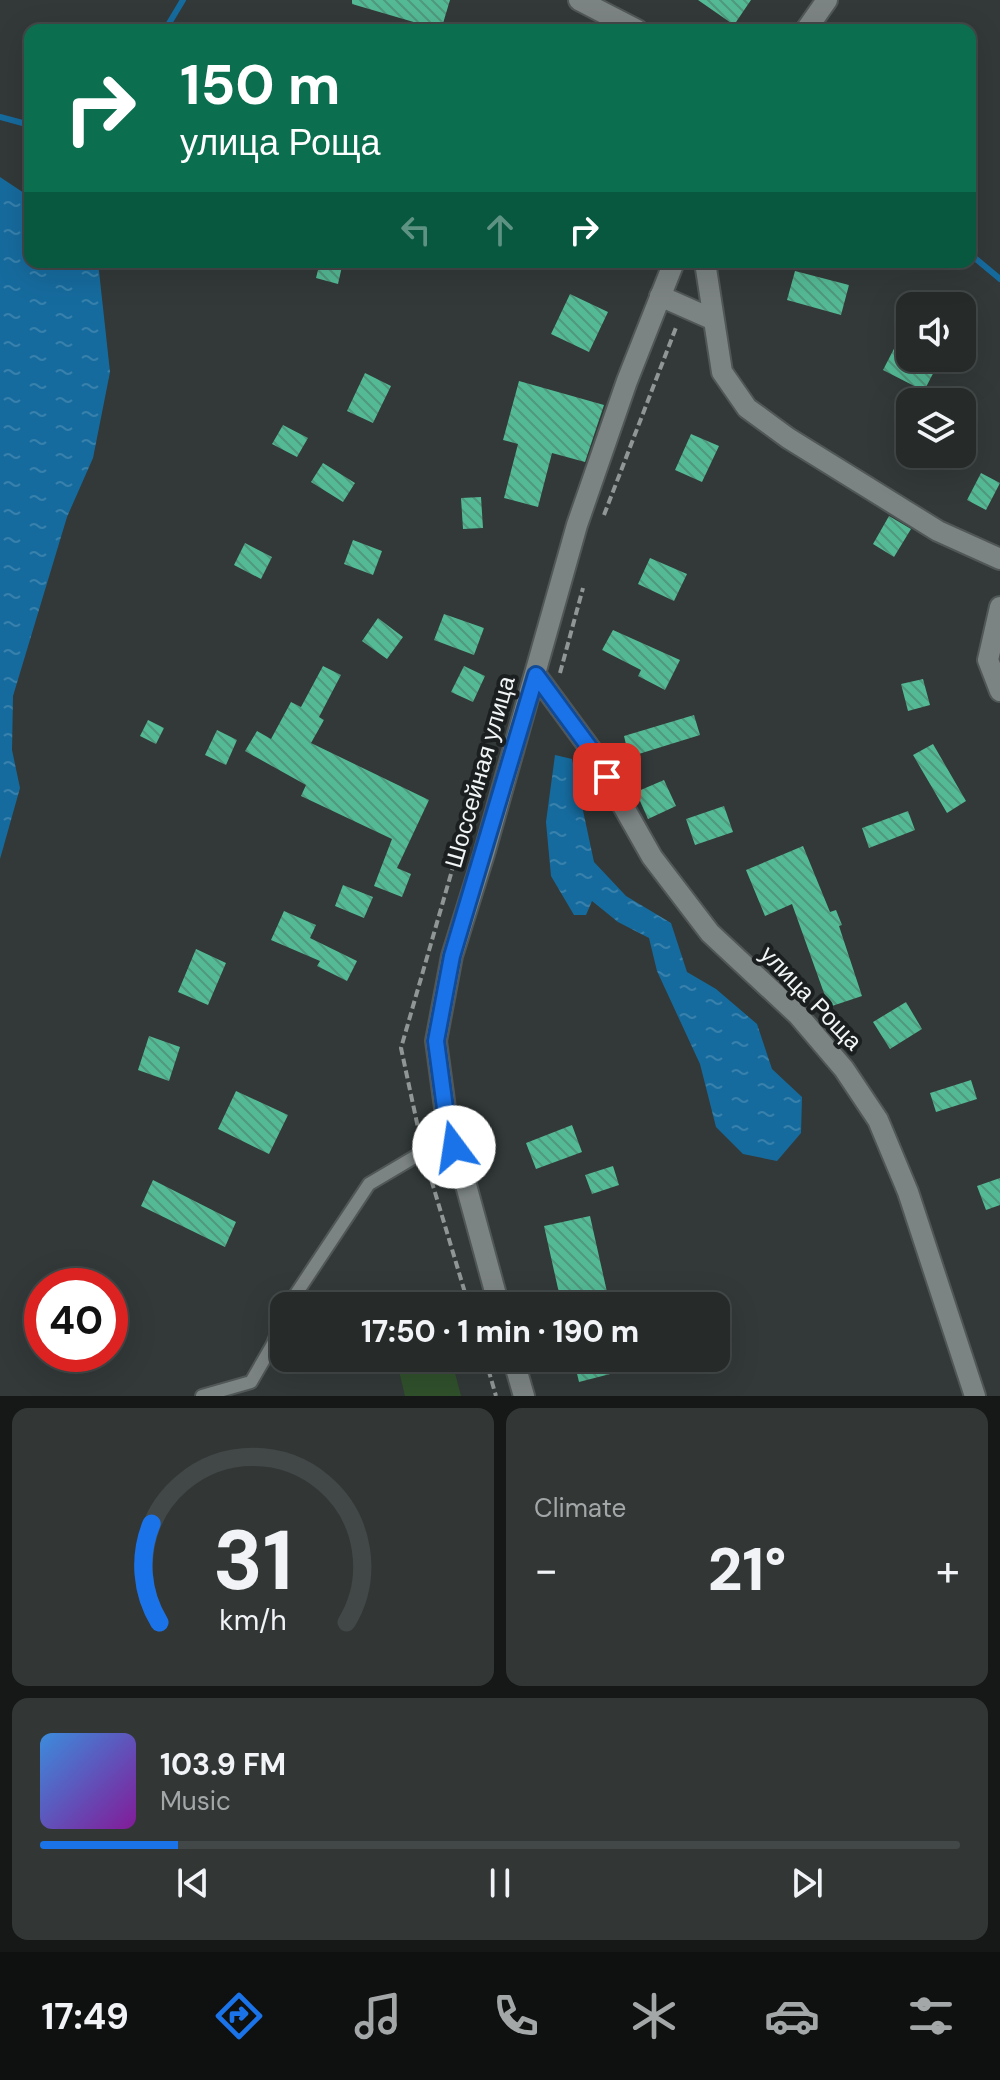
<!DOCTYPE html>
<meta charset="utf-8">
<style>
body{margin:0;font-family:"DM Sans",sans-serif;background:#323736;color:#f1f3f6;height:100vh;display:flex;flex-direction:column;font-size:30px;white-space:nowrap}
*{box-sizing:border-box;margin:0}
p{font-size:26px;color:#a4a7a8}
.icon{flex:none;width:44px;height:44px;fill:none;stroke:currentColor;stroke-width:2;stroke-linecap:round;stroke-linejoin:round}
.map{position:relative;height:1396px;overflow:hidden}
.panel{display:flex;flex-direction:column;gap:12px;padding:12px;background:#151817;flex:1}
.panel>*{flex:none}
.banner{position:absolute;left:24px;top:24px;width:952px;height:244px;border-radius:16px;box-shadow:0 8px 32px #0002,0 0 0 2px #424747;background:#0b6e4f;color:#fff;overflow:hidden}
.controls{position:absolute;left:896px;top:292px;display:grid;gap:16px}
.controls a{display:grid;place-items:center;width:80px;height:80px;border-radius:16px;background:#262b2a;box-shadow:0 8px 32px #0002,0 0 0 2px #424747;font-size:40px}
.speed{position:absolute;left:24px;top:1268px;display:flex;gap:16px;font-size:40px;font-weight:700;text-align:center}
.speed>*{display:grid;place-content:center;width:104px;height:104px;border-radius:50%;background:#262b2a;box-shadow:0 8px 32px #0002,0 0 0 2px #424747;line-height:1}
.speed .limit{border:12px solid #d22;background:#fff;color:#111}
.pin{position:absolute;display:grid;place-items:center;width:68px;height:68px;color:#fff;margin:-34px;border-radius:16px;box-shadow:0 4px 12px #0006}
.me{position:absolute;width:88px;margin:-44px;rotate:346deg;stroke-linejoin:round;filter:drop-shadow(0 0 6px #0008)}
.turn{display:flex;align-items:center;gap:28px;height:168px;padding:0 24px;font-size:36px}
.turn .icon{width:104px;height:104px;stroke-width:2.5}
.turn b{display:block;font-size:56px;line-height:68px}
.lanes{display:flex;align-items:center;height:76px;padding:0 24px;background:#0003;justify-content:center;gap:40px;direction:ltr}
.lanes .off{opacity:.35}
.big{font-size:60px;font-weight:800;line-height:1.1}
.panel .tile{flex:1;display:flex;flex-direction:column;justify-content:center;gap:12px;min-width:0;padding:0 28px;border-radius:16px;background:#323736}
.panel .dial{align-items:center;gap:0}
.dial svg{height:208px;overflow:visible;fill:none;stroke:#424747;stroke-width:7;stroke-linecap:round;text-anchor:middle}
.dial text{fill:#f1f3f6;stroke:none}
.song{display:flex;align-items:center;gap:24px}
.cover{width:96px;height:96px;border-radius:12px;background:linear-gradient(135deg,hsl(210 70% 55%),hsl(290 70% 35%))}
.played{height:8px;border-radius:4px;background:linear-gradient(90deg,#1a73e8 15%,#424747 15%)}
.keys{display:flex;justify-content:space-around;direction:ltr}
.heat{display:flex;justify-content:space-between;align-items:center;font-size:44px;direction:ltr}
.panel .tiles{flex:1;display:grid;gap:12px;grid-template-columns:1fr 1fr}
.tile:last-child{grid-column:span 2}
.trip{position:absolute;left:270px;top:1292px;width:460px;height:80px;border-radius:16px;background:#262b2a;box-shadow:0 8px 32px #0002,0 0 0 2px #424747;font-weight:800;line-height:80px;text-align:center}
.tab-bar{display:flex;height:128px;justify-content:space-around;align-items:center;background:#0f1111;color:#a4a7a8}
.tab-bar .icon{width:56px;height:56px}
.tab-bar .current{color:#1a73e8}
.tab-bar b{font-size:36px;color:#f1f3f6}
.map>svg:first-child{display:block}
.pitch{fill:#30512c}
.water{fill:url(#water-ripples)}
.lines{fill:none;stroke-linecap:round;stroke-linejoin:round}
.stream{stroke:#166b9e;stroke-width:6}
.building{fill:url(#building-back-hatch)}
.service-casing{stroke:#515757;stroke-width:16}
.minor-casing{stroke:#515757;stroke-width:24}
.tertiary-casing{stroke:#515757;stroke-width:24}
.path{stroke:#909695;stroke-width:4;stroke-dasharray:8 4;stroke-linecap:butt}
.service{stroke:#7c8483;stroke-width:12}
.minor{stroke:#7c8483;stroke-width:20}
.tertiary{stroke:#7c8483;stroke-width:20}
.route-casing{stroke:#114b97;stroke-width:20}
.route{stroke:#1a73e8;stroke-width:14}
.labels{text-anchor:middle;stroke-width:8;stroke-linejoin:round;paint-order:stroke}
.street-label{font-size:24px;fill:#f1f5f5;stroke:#1c1f1f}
</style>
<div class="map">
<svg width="1000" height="1396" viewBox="0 0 1000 1396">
<defs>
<pattern id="water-ripples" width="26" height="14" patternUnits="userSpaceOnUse" patternTransform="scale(2)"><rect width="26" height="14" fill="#166b9e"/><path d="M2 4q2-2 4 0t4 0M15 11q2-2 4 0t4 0" fill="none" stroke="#3881ac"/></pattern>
<pattern id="building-back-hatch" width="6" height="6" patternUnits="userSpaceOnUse" patternTransform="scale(2)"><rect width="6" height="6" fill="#54ba95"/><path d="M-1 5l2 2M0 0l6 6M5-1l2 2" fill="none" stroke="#50987e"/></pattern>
</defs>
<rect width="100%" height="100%" fill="#323938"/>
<path class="pitch" d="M396,1358H451L461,1396H405Z"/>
<path class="water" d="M0,177L30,197V262H98L110,372L93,458L67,517L13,696L12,750L20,788L0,859Z
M555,755L572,759L594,862L626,896L671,923L687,972L716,989L757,1024L772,1069L802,1097L801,1133L777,1161L743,1154L716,1127L700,1064L657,971L649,938L618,922L592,901L586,915H574L551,876L546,822Z"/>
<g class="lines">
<path class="stream" d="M165,30L183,0
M0,117L30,125
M970,254L1000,279"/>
</g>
<path class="building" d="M352,0H450L441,30L352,4Z
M698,0H751L734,25Z
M320,262H343L338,284L316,278Z
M795,271L849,285L841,315L787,300Z
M570,294L608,312L589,352L551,334Z
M898,341L910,347V358H941L924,391L883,370Z
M365,373L391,386L373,423L347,411Z
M519,381L604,405L585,462L552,453L538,507L504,498L518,444L503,440Z
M283,425L308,438L297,457L272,444Z
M691,434L719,446L702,482L675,470Z
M323,463L355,483L343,502L311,482Z
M981,473L1000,483L986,510L967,500Z
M481,497L483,528L463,529L461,498Z
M889,516L911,529L894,557L873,544Z
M353,540L382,551L373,575L344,564Z
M245,543L272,557L261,579L234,565Z
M650,558L687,574L674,601L638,584Z
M444,614L484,628L474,655L434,640Z
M378,618L403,637L387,659L362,641Z
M613,630L680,660L665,690L638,676L641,670L602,650Z
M323,666L341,675L319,717L324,720L311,743L429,800L397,868L411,874L402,897L374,886L392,839L301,796L306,785L245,751L257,731L271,739L291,702L301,707Z
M464,666L485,676L473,702L451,692Z
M923,679L930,705L908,711L901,684Z
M694,715L700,735L629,757L624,736Z
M148,720L164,728L156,744L140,736Z
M217,730L237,740L226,765L205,755Z
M933,744L966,801L947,813L913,755Z
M664,780L676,806L648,819L636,792Z
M724,806L733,832L695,845L686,819Z
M908,811L915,830L869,848L862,828Z
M803,846L830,912L836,910L842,925L839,926L862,996L829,1007L792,904L765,916L746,870Z
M343,885L373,897L364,918L335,906Z
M284,911L316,925L310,938L357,961L347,981L317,966L320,961L271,940Z
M196,949L226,963L208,1005L178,992Z
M906,1002L922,1029L890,1049L873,1022Z
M149,1036L180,1047L169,1081L138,1070Z
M971,1080L977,1099L936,1112L930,1093Z
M236,1091L288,1115L269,1154L218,1129Z
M572,1125L582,1152L536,1169L526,1143Z
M613,1166L619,1185L592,1194L585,1175Z
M1000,1178V1205L986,1210L977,1186Z
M153,1180L236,1222L225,1247L141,1206Z
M590,1216L607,1292L561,1302L544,1226Z
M586,1358H648L649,1364L579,1382L574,1361Z"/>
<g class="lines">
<defs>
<path id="service" d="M288,1306L369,1184L423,1152L454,1147
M202,1396L251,1382L273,1344L284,1316"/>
<path id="minor" d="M579,0L637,30
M705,262L722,372L747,408L788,438L938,531L1000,559
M660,296L712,319
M1000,607L988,660L1000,691
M536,675L592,751L652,857L710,933L798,1015L844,1069L878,1120L908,1192L975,1396"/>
<path id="tertiary" d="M806,30L827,0
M499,1306L445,1108L436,1041L452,956L484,854L577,525L627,381L674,262
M513,1358L524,1396"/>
</defs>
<use href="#service" class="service-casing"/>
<use href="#minor" class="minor-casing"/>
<use href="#tertiary" class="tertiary-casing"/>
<path class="path" d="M604,515L677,325
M560,673L583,588
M420,1137L401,1048L459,846
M428,1169L469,1306
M485,1358L496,1396"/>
<use href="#service" class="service"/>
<use href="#minor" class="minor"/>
<use href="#tertiary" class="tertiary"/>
</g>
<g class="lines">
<defs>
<path id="route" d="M454,1147L445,1108L436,1041L452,956L536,675L592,751L607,777"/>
</defs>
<use href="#route" class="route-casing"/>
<use href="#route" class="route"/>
</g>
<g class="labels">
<g class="street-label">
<text transform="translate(480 772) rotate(-74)" y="8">Шоссейная улица</text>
<text transform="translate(811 998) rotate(46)" y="8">улица Роща</text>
</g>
</g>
</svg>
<div class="controls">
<a><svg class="icon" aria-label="sound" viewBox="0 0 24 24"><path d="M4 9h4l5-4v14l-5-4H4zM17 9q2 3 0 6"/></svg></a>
<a><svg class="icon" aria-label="layers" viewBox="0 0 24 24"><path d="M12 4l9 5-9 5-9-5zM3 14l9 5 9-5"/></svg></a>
</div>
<div class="speed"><div class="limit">40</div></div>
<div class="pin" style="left:607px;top:777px;background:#d93025"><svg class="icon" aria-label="arrive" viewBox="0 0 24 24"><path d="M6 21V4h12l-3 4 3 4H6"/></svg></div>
<svg class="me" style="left:454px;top:1147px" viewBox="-20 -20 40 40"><circle r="19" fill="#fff"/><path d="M0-13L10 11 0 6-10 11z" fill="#1a73e8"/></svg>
<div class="trip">17:50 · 1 min · 190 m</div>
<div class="banner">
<div class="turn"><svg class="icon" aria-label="right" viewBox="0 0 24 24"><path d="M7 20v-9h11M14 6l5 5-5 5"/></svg><div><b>150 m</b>улица Роща</div></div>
<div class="lanes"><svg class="icon off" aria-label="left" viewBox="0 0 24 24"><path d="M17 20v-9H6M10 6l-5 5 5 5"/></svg><svg class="icon off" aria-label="ahead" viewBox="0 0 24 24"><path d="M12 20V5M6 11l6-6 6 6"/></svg><svg class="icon" aria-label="right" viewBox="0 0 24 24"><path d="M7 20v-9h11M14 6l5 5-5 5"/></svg></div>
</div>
</div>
<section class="panel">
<div class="tiles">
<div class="tile dial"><svg viewBox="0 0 100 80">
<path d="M14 69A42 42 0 1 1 86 69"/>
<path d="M14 69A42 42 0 0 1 11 31" stroke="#1a73e8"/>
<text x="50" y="56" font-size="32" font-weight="700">31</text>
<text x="50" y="72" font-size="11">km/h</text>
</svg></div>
<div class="tile"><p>Climate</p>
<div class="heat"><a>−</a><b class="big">21°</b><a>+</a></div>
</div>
<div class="tile">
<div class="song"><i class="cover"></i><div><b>103.9 FM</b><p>Music</p></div></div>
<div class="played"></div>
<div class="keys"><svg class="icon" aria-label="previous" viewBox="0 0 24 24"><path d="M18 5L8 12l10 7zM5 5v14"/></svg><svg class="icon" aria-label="pause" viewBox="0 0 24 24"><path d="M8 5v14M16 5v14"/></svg><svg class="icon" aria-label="next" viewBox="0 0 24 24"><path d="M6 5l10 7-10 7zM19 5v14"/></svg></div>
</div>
</div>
</section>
<nav class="tab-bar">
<b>17:49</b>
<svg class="icon current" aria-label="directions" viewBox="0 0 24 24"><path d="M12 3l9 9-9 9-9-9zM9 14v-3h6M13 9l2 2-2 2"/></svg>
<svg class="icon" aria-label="music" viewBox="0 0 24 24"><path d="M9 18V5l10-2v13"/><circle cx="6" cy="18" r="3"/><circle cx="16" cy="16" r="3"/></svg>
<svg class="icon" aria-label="phone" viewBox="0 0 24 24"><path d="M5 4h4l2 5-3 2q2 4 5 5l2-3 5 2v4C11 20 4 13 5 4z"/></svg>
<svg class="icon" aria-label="climate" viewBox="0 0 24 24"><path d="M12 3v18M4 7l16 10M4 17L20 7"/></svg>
<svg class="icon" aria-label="car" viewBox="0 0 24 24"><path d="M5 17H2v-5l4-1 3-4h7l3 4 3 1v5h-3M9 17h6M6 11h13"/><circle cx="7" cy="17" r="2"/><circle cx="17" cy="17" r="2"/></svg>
<svg class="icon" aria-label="filters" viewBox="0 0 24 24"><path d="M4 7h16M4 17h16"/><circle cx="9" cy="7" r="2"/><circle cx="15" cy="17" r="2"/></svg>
</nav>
